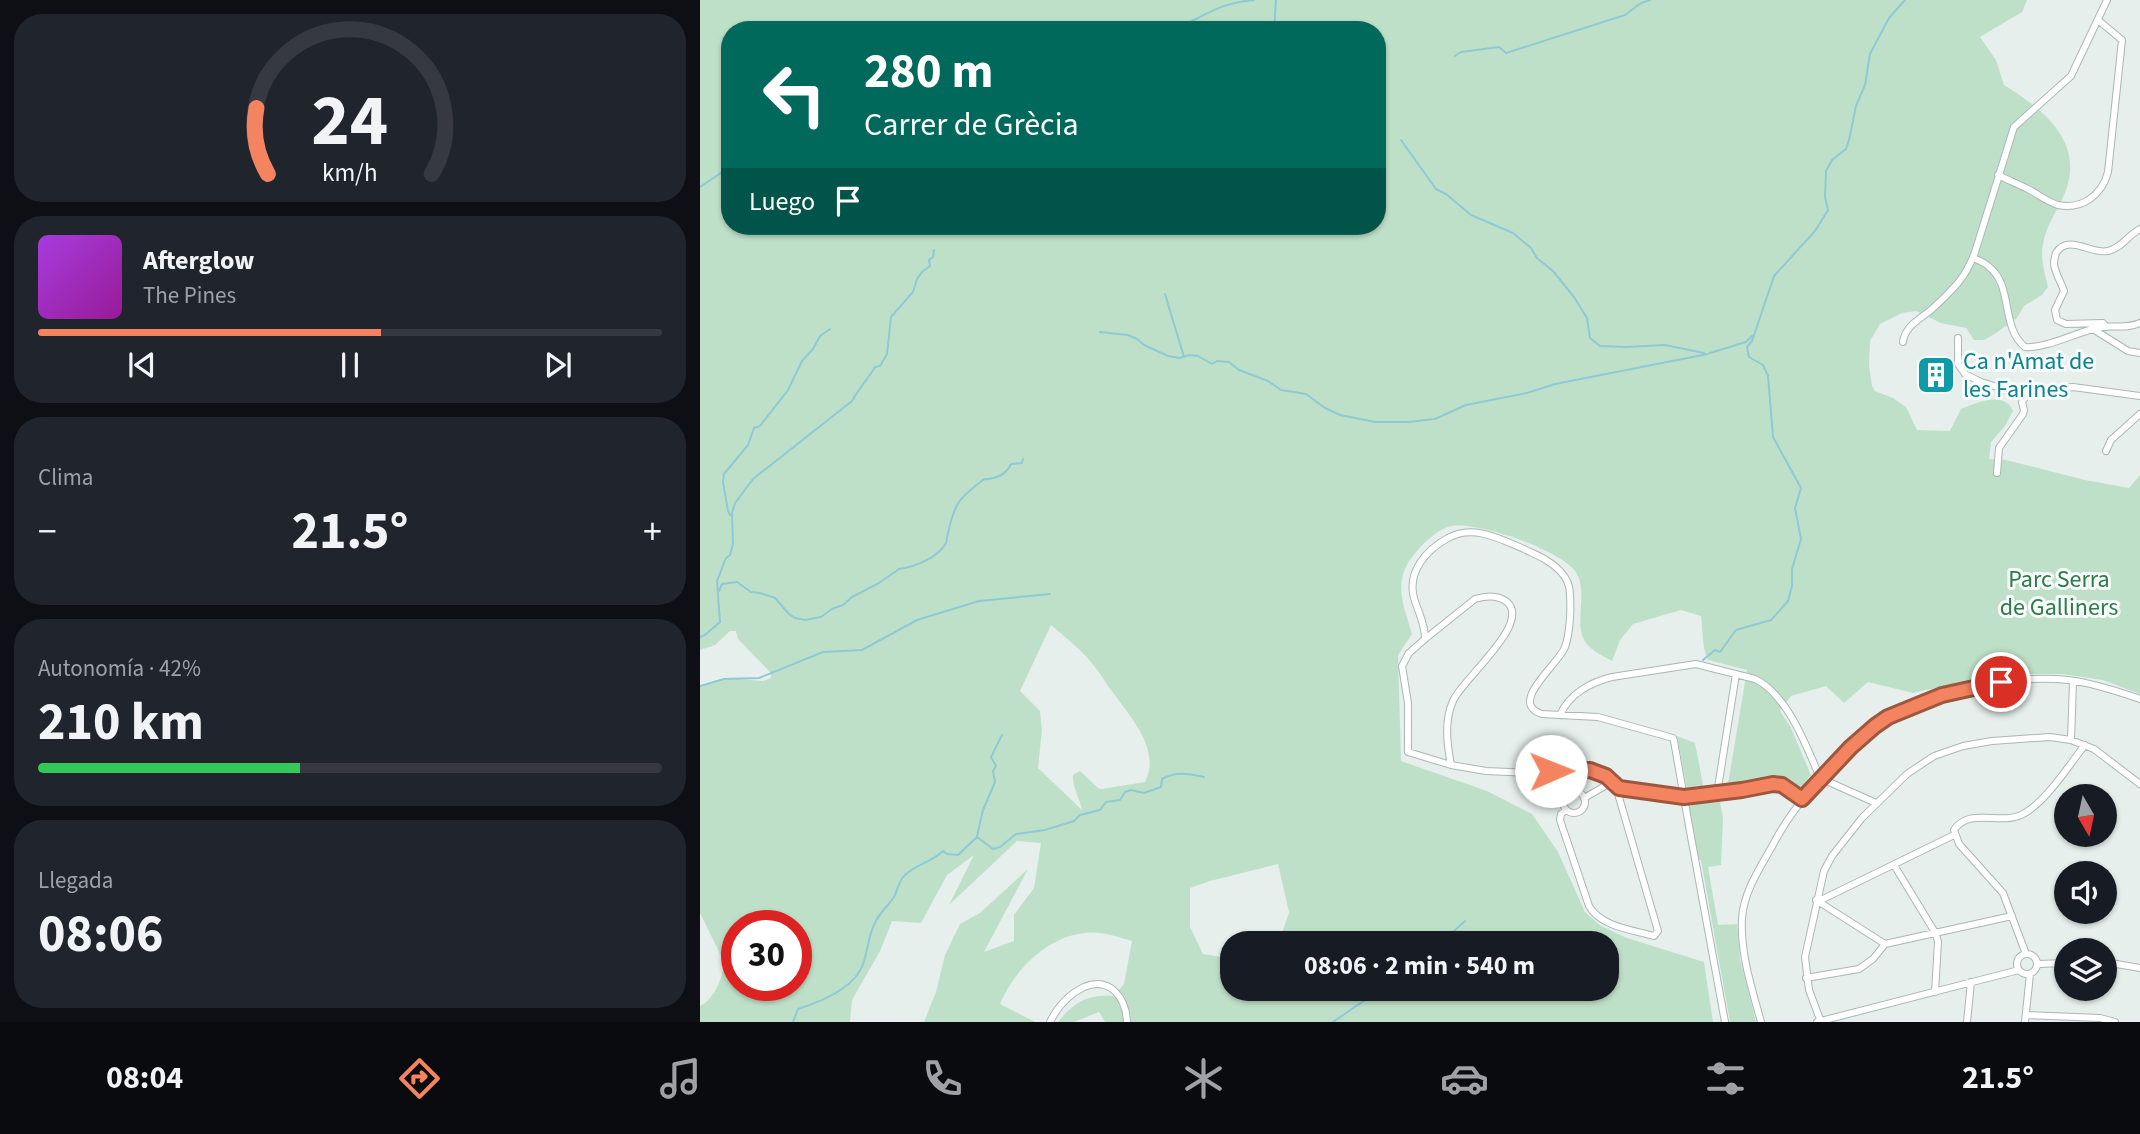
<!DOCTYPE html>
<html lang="es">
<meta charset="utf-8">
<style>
body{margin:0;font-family:"Source Sans 3",sans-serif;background:#20242c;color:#f1f3f6;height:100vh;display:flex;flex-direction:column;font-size:26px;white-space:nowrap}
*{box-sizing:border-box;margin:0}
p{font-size:23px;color:#9ea1a6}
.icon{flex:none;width:38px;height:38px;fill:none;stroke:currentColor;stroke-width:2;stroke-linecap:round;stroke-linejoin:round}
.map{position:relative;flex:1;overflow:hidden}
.details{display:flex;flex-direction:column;gap:14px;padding:14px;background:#0d0f14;width:700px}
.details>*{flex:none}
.banner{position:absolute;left:21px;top:21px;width:665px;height:214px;border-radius:28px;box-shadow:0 2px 5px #0004;background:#00695c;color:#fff;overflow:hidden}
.needle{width:46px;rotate:171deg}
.tools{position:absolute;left:1354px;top:784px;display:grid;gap:14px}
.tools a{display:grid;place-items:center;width:63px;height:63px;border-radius:50%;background:#171b24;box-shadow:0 2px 5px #0004;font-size:35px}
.speed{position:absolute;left:21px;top:910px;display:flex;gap:14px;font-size:35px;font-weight:700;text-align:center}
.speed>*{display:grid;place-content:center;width:91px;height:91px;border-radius:50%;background:#171b24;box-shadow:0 2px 5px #0004;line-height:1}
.speed .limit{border:10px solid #d22;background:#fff;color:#111}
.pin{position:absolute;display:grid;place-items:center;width:60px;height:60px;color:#fff;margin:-30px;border:4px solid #fff;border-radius:50%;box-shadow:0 2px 7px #0007}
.me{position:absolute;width:77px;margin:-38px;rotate:89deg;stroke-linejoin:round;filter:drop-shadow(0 0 5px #0008)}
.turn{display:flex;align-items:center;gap:24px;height:147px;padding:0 28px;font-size:32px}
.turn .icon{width:91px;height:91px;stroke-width:2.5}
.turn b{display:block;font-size:49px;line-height:60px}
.then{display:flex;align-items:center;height:66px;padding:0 28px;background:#0003;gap:14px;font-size:26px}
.big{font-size:52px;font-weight:700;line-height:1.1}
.details .widget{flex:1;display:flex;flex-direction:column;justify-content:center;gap:10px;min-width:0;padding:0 24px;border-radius:28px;background:#20242c}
.details .dial{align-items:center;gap:0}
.dial svg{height:182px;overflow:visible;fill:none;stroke:#363941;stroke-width:7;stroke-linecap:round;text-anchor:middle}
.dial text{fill:#f1f3f6;stroke:none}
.song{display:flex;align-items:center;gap:21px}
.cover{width:84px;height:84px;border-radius:10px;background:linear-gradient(135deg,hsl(280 70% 55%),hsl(300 70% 35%))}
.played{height:7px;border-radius:4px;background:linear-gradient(90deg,#f4845f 55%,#363941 55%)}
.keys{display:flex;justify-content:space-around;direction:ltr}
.heat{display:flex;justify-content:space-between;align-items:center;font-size:38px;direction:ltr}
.charge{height:10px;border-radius:5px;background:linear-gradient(90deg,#34c759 42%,#363941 0)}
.trip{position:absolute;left:520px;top:931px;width:399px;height:70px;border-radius:28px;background:#171b24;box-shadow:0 2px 5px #0004;font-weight:700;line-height:70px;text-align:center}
.dock{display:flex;height:112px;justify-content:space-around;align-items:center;background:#090b0e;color:#9ea1a6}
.dock .icon{width:49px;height:49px}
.dock .on{color:#f4845f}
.dock b{font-size:32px;color:#f1f3f6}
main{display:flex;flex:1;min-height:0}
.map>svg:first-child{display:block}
.green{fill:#bfe0c8;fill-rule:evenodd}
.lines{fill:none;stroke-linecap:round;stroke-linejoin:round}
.stream{stroke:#8ec9d4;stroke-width:2}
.street-casing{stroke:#a8b8b2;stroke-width:8}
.street{stroke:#fff;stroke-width:6}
.route-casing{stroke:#9f563e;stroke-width:18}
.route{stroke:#f4845f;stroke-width:12}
.labels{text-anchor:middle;stroke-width:6;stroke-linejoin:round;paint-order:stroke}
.culture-label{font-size:24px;fill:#0d838f;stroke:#f7fbf9;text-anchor:start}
.park-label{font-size:24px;fill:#2d7a4b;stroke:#f7fbf9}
</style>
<main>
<section class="details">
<div class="widget dial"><svg viewBox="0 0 100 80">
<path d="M14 69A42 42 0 1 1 86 69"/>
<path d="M14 69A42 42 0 0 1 9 40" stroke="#f4845f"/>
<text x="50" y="56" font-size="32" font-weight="700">24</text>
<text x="50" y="72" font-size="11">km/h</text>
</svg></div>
<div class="widget">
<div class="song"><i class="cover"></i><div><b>Afterglow</b><p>The Pines</p></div></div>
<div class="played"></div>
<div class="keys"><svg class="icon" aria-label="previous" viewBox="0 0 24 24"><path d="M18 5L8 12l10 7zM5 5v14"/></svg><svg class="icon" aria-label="pause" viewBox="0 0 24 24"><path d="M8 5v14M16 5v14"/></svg><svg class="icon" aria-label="next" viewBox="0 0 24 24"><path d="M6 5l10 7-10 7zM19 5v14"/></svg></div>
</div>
<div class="widget"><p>Clima</p>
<div class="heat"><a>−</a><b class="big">21.5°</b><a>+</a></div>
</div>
<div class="widget"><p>Autonomía · 42%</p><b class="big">210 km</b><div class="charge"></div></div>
<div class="widget"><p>Llegada</p><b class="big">08:06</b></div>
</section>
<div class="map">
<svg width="1440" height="1022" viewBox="0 0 1440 1022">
<rect width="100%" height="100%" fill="#e6efeb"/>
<path class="green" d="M0,0H1327L1322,12L1280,37L1296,60L1304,85C1341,108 1384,140 1366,190C1359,209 1346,224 1343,244C1340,259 1345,273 1348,287L1342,295L1324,306L1317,318L1296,333L1284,340H1274L1266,328L1241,323L1216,311L1202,313L1180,324L1170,341L1169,365L1172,386L1175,391L1193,398L1206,407L1217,430L1250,431L1261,409C1276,403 1304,390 1313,411L1305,426L1291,442L1289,459L1306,460L1385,480L1429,488L1440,475V694L1403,680L1362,674H1312L1271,680L1213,693L1168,682L1144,703L1126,686L1091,696L1080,711L1091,728L1111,775L1100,789C1074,769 1058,782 1028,784L1047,670L1008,660C1002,648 1003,631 1001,616L981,610L933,624L920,640L912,661C903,656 892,651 886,643C872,624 890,591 875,571C858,549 779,522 752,526C738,527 715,551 708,563C694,587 705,610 712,634L698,655L701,761L787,791L832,814L858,852L885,912L901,926L927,938L1004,962L1013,1022H405L399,1012L374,1022H358C375,1001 388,994 414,996L424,984L432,941C421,938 410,934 400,933C356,928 316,966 300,1004L335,1022H224L236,992L245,955L260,924L280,913L328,869L284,952L314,941V915L334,888L341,843L317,841L249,905L274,855L247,875L221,923L192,921L180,951L152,1000L150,1022H0V1006C15,999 21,979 25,964L0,913V686L25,678L63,681L71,678L70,672L38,639L36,631H30L15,645L0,650ZM30,30H677V226H30ZM351,625C366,638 383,651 395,667C402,675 407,686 414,694C432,719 461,750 445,782L402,789L398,788L380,771L373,775C372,787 380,799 382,810L338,768L342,730L340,711L320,691ZM578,864L589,912L579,943H906V989H532V959L503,954L490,927V888L510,881ZM37,926H96V985H37Z
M977,736L995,743L1004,790L989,792L987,788Z
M1020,802L1023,818L1021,865L1008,867L1018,925L1037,924L1040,959L1056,1022H1030L1001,860H998L989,807L993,804Z"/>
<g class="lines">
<path class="stream" d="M477,30C483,23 488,23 496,19C517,8 530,2 554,0
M574,30L576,0
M755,56L761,52L799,47L806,53L925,15L941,3L950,0
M701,140L736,189L746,194L771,215L813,233L831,248L837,258L853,271L874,297L887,318L890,338L900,346L926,347L965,345L1004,353
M0,187L30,167
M465,294L484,357
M400,332L428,335L437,339L444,345L468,356L479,358L490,355L498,356L512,364L517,361L529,362L539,370L568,381L581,390L606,394L625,408L640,415L675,422H708L735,419L766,405L827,393L855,384L1008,354
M1010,353L1046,342L1052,336
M30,515L28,511L23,482L24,474L48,445L54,428L60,426L88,390L102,361L113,349L120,336L130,329
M19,591L22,584L37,582L51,592L60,593L75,598L89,614L95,618L105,620L121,617L132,609L143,605L152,597L179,583L199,569C214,567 238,558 246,543C247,541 247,535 248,533C250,523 254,510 259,502C265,493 276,486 284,479C294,480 306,475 311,464L322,463L323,459
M0,637L5,635L20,622L17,581L26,558L30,555L33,544L32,513L35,503L53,479L152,401C159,388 168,379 175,367L180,366L187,354L191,317L213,292L217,279L222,272L230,266L229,260L233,257L234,250
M1003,660L1015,650L1020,652L1036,630L1071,620L1088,601L1092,586V569L1101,539L1095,508L1101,488L1073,437L1068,376L1063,365L1049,357L1047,347L1052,341L1074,276L1115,231L1128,210L1125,197L1126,171L1132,160L1146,149L1149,140L1156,106L1165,85L1170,54L1189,18L1205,0
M0,686L24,679L59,678L123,652L162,650L217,620L279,601L350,594
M277,836L283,810L295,782L293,771L296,766L291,757L302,735
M741,943L765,921
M93,1022L98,1009C120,1002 155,988 163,964C168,951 168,936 175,923C179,913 188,906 194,897C197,891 199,882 203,877C214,865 232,862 243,851L247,854L258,855L277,837L293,849L300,847L316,834L345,830L374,821L380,815L400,810L406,802L420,800L425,792L431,790L444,793L461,787L462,779C477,771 488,774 504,777
M633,1022L681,989"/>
<defs>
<path id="street" d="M1298,175C1308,180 1318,184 1328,189C1338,194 1347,202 1358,205C1382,210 1402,195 1408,172L1422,40L1398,20
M1273,258C1278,260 1284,262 1288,266C1314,285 1300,327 1325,347C1346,349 1379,331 1401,327C1415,325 1427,329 1440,323
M1406,327L1403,323L1366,324L1357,320L1355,310L1364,291C1361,282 1355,273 1354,264C1354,261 1355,256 1356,253C1368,233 1392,255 1408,251C1422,248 1428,235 1440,229
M1393,329L1428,351L1440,353
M1258,338V364L1265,374L1281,382L1326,396L1348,390L1373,387L1440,396
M1203,342C1205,326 1220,319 1231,310C1240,302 1250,292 1258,283C1266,273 1272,261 1276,249L1314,127L1371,76L1407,0
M1406,451L1411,440L1440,414
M1297,473L1299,448L1323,414L1324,410L1322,402L1326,396
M725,639L775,599C785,596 798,595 807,602C832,624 761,680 753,701C744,721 747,744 751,765
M860,715C869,694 891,682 912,677L996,664L1055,679C1087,694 1107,747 1120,778L1176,803
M1371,740L1373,681
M863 802a11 11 0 1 1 22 0a11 11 0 1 1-22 0Z
M1017,794L1036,674
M884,798L912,782
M866,810L861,814L860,820L889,906C901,927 933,930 954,936L958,931L916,787
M1194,865L1236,934L1238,942L1235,992
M1116,900L1123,899L1254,835
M1116,900L1185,944
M1326,954L1303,893L1259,844L1254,830C1269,807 1300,825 1321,815C1345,804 1368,766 1385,745
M1317 964a10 10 0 1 1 20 0a10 10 0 1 1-20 0Z
M1405,962L1440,968
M1337,964L1367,963
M1106,978L1159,969L1173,959L1185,944L1312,916
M1326,1015L1400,1018L1415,1022
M350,1022C357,1008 369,994 384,987C411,976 426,999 427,1022
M1025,1022L989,826C984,798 979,770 974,741L973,738L898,717L842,714C807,703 859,664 865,647C870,633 871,610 870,595C870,585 866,577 860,571C850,560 836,555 824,549C800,539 774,524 748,538C726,550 707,572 714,598C718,612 725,623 725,639L709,653L702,666L708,703V752L751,765L786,771L835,773L862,770H890L906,776L919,788L984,797L1042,791L1073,784L1082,785L1102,799
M1061,1022C1052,989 1040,953 1042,918C1044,890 1062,865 1075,841C1092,809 1115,783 1140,758C1152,745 1165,732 1180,722C1225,692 1315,674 1368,680C1393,683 1417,691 1440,699
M1117,1022L1319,970
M1121,1022L1109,990L1105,957L1124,871L1132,856L1162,818L1207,774L1234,756L1263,746L1292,741L1350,737L1371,740L1394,749L1440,784
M1267,1022L1271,982
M1325,1022L1330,974"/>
</defs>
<use href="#street" class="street-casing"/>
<use href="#street" class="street"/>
</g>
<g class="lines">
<defs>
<path id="route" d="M851,771L890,770L906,776L919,788L984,797L1042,790L1073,784L1082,785L1102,799L1151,747L1175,726L1188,717L1242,695L1301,682"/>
</defs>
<use href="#route" class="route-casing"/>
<use href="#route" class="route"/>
</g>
<defs>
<symbol id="building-square" viewBox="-11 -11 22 22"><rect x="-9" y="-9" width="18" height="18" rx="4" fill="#0f9aa8" stroke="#f7fbf9"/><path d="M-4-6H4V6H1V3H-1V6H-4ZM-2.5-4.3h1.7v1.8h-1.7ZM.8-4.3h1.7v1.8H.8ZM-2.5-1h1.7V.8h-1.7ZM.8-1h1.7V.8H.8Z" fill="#fff"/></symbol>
</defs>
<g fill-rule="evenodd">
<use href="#building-square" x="1214" y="353" width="44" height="44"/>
</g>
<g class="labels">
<g class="culture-label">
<text x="1263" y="369">Ca n'Amat de<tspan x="1263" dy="28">les Farines</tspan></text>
</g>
<g class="park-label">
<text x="1359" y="587">Parc Serra<tspan x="1359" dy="28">de Galliners</tspan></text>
</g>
</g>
</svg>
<div class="tools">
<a><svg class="needle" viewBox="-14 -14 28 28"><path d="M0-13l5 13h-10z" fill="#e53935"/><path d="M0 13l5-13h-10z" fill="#9ea1a6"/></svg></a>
<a><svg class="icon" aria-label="sound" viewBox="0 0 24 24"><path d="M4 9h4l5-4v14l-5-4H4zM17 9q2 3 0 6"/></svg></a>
<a><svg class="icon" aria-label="layers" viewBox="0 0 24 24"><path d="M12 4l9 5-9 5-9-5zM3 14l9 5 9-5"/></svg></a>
</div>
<div class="speed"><div class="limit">30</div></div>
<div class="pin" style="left:1301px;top:682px;background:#d93025"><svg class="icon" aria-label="arrive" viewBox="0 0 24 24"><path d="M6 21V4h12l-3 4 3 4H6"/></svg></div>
<svg class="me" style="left:851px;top:771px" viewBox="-20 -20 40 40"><circle r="19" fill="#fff"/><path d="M0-13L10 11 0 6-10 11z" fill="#f4845f"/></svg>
<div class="trip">08:06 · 2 min · 540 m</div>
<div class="banner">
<div class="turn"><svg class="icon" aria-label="left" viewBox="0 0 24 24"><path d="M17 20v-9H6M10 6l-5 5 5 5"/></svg><div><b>280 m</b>Carrer de Grècia</div></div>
<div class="then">Luego<svg class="icon" aria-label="arrive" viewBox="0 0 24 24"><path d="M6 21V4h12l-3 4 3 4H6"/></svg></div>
</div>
</div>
</main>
<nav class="dock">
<b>08:04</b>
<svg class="icon on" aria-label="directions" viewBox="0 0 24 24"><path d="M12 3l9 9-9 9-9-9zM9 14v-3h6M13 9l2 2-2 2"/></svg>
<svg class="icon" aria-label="music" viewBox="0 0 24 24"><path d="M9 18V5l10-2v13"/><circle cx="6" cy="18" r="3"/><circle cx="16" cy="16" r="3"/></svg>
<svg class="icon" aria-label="phone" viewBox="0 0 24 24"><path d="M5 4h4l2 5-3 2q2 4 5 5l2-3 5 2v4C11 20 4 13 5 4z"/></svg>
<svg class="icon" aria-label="climate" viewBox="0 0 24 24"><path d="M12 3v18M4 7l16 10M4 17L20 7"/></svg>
<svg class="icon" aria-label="car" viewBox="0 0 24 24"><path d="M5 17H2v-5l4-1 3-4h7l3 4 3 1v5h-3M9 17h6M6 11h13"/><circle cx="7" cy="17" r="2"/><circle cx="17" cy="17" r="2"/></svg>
<svg class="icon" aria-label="filters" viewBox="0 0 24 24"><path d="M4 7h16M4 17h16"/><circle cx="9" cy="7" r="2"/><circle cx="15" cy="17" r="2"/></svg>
<b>21.5°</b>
</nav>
